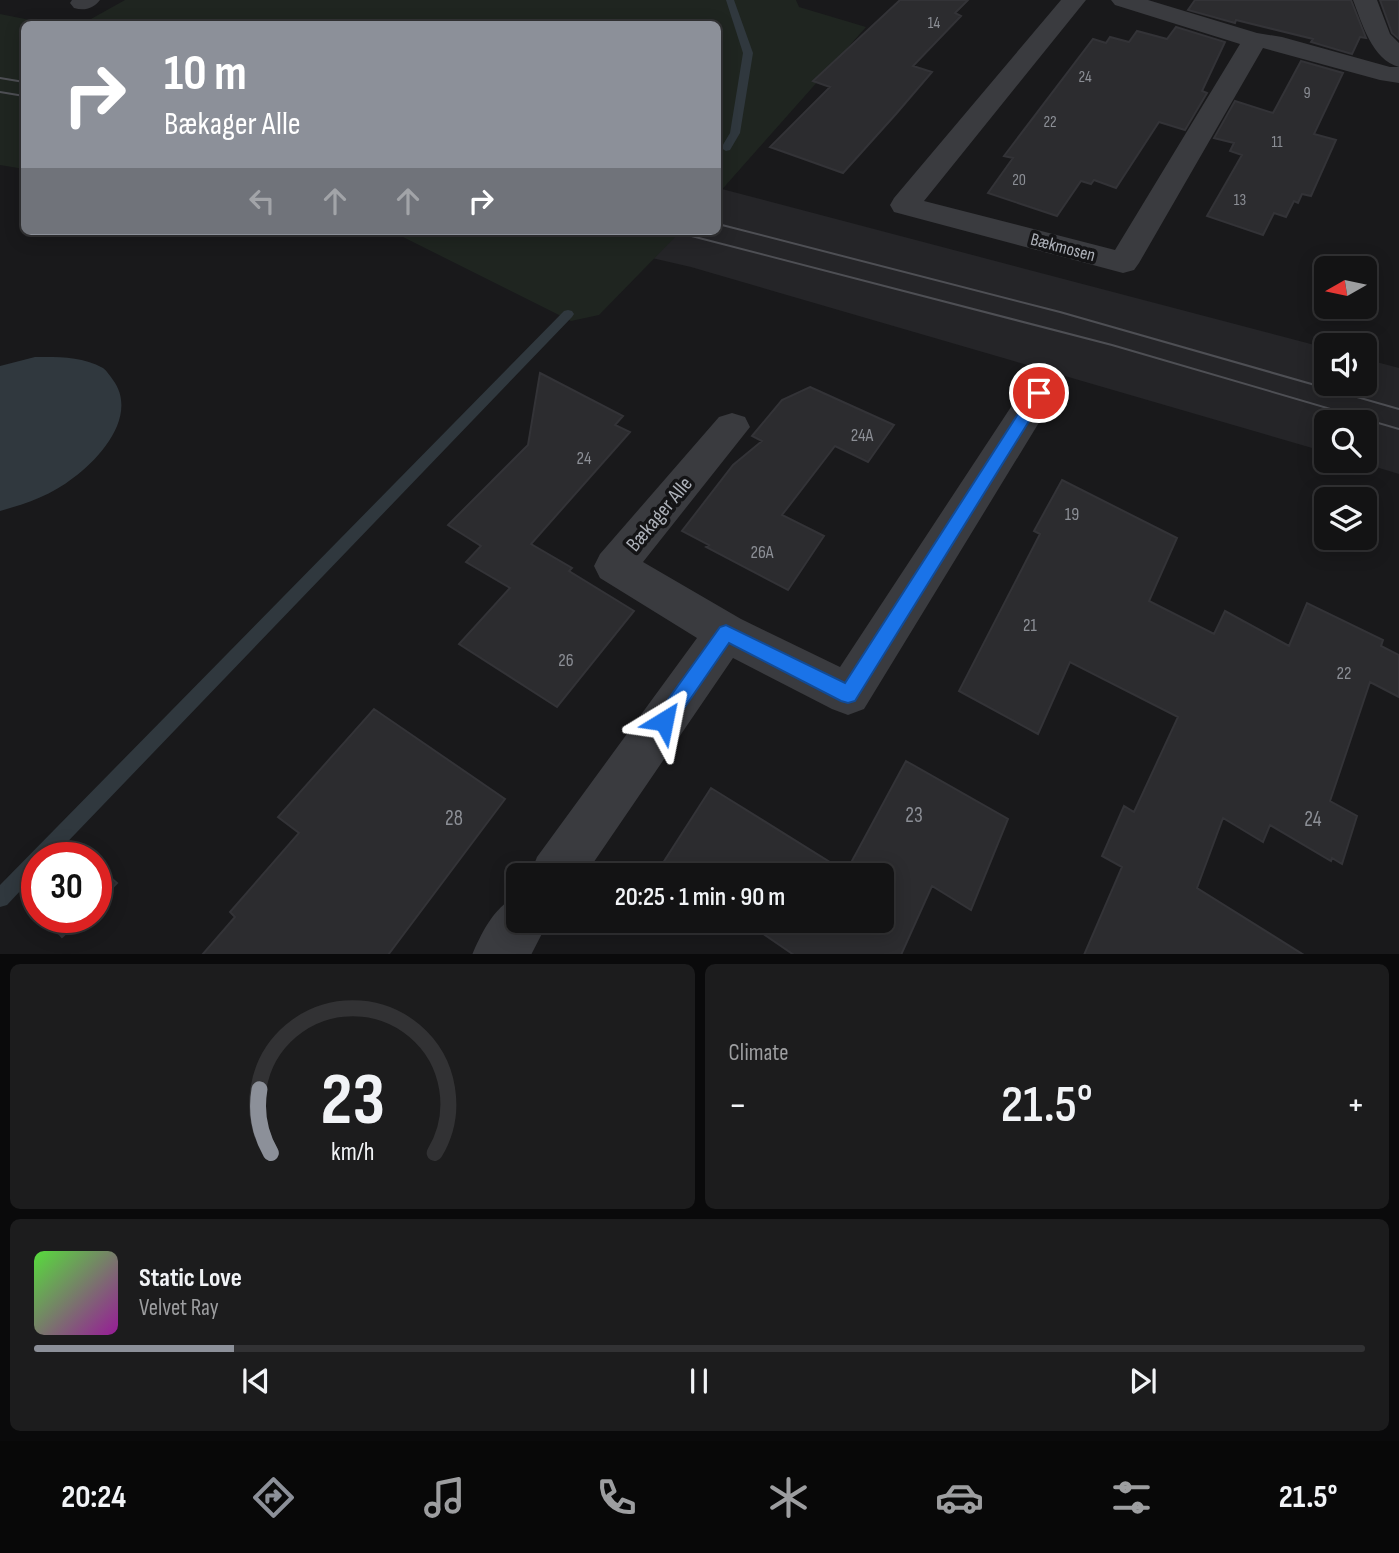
<!DOCTYPE html>
<meta charset="utf-8">
<style>
body{margin:0;font-family:"Sofia Sans Condensed",sans-serif;background:#1c1c1d;color:#f1f3f6;height:100vh;display:flex;flex-direction:column;font-size:26px;white-space:nowrap}
*{box-sizing:border-box;margin:0}
p{font-size:23px;color:#9d9ea0}
.icon{flex:none;width:38px;height:38px;fill:none;stroke:currentColor;stroke-width:2;stroke-linecap:round;stroke-linejoin:round}
.map{position:relative;height:954px;overflow:hidden}
.side{display:flex;flex-direction:column;gap:10px;padding:10px;background:#0a0a0b;flex:1}
.side>*{flex:none}
.top-card{position:absolute;left:21px;top:21px;width:700px;height:214px;border-radius:10px;box-shadow:0 4px 18px #0003,0 0 0 2px #323234;background:#8c9099;color:#fff;overflow:hidden}
.needle{width:46px;rotate:261deg}
.fabs{position:absolute;left:1314px;top:256px;display:grid;gap:14px}
.fabs a{display:grid;place-items:center;width:63px;height:63px;border-radius:10px;background:#131314;box-shadow:0 4px 18px #0003,0 0 0 2px #323234;font-size:35px}
.speed{position:absolute;left:21px;top:842px;display:flex;gap:14px;font-size:35px;font-weight:700;text-align:center}
.speed>*{display:grid;place-content:center;width:91px;height:91px;border-radius:50%;background:#131314;box-shadow:0 4px 18px #0003,0 0 0 2px #323234;line-height:1}
.speed .limit{border:10px solid #d22;background:#fff;color:#111}
.pin{position:absolute;display:grid;place-items:center;width:60px;height:60px;color:#fff;margin:-30px;border:4px solid #fff;border-radius:50%;box-shadow:0 2px 7px #0007}
.me{position:absolute;width:77px;margin:-38px;rotate:35deg;stroke-linejoin:round;filter:drop-shadow(0 0 5px #0008)}
.turn{display:flex;align-items:center;gap:24px;height:147px;padding:0 28px;font-size:32px}
.turn .icon{width:91px;height:91px;stroke-width:2.5}
.turn b{display:block;font-size:49px;line-height:60px}
.lanes{display:flex;align-items:center;height:66px;padding:0 28px;background:#0003;justify-content:center;gap:35px;direction:ltr}
.lanes .off{opacity:.35}
.big{font-size:52px;font-weight:600;line-height:1.1}
.side .card{flex:1;display:flex;flex-direction:column;justify-content:center;gap:10px;min-width:0;padding:0 24px;border-radius:10px;background:#1c1c1d}
.side .dial{align-items:center;gap:0}
.dial svg{height:182px;overflow:visible;fill:none;stroke:#323234;stroke-width:7;stroke-linecap:round;text-anchor:middle}
.dial text{fill:#f1f3f6;stroke:none}
.song{display:flex;align-items:center;gap:21px}
.cover{width:84px;height:84px;border-radius:10px;background:linear-gradient(135deg,hsl(110 70% 55%),hsl(300 70% 35%))}
.played{height:7px;border-radius:4px;background:linear-gradient(90deg,#8c9099 15%,#323234 15%)}
.keys{display:flex;justify-content:space-around;direction:ltr}
.heat{display:flex;justify-content:space-between;align-items:center;font-size:38px;direction:ltr}
.side .tiles{flex:1;display:grid;gap:10px;grid-template-columns:1fr 1fr}
.card:last-child{grid-column:span 2}
.trip{position:absolute;left:506px;top:863px;width:388px;height:70px;border-radius:10px;background:#131314;box-shadow:0 4px 18px #0003,0 0 0 2px #323234;font-weight:600;line-height:70px;text-align:center}
.tabs{display:flex;height:112px;justify-content:space-around;align-items:center;background:#080808;color:#9d9ea0}
.tabs .icon{width:49px;height:49px}
.tabs .selected{color:#8c9099}
.tabs b{font-size:32px;color:#f1f3f6}
.map>svg:first-child{display:block}
.built{fill:#252528}
.green{fill:#1f2520}
.water{fill:#30383e}
.lines{fill:none;stroke-linecap:round;stroke-linejoin:round}
.stream{fill:#30383e;fill-rule:evenodd}
.building{fill:#2c2c2f;stroke:#333337;stroke-width:2}
.minor{fill:#3a3b3f;fill-rule:evenodd}
.tram{stroke:#4e4f54;stroke-width:2}
.route{fill:#1a73e8;stroke:#114b97;stroke-width:2}
.labels{text-anchor:middle;stroke-width:7;stroke-linejoin:round;paint-order:stroke}
.far-number-label{font-size:16px;fill:#8c8f96}
.far-street-label{font-size:18px;fill:#adb1b9;stroke:#141416}
.number-label{font-size:18px;fill:#8c8f96}
.street-label{font-size:21px;fill:#adb1b9;stroke:#141416}
.near-number-label{font-size:21px;fill:#8c8f96}
</style>
<div class="map">
<svg width="1399" height="955" viewBox="0 0 1399 955">
<rect width="100%" height="100%" fill="#19191b"/>
<path class="built" d="M718,188L1326,348V383H1365V359L1399,368V474L1353,460H1365V422H1326V452L691,267L535,231H718Z"/>
<path class="green" d="M125,0H796L799,7L866,27L718,194V24H82Z
M0,14L50,24H24V169L0,165Z
M370,231H681L599,315L571,321L403,237Z"/>
<path class="water" d="M35,357C59,357 81,356 103,368C107,371 110,376 113,380C138,414 102,457 73,478C52,495 25,504 0,511V366Z"/>
<g class="lines">
<path class="stream" d="M726,0H734L753,53L740,133L730,150L726,151L721,148L730,133L743,53Z
M568,310L572,311L574,314L572,317L52,858H37V873L7,905L0,907V885L564,311Z"/>
</g>
<path class="building" d="M900,0H968L955,13L961,16L913,66L932,72L896,114L843,173L770,147L830,87L813,81Z
M1195,0H1351L1366,38L1360,37L1352,54L1311,42L1313,39L1236,20L1235,23L1188,10Z
M1380,0H1399V39L1392,33Z
M1176,27L1225,42L1202,91L1207,93L1185,130L1159,122L1116,188L1094,180L1091,184L1081,181L1057,216L988,193L1013,158L1004,156L1093,39L1106,43L1110,37L1129,42L1137,31L1167,39Z
M1301,61L1343,73L1314,134L1336,140L1311,196L1302,194L1298,203L1294,201L1286,217L1274,213L1263,235L1207,216L1242,155L1230,151L1234,143L1214,138L1235,101L1273,113Z
M540,373L623,416L615,425L630,432L531,544L572,568L569,571L634,611L557,707L459,644L510,588L466,562L481,546L448,525L528,445Z
M810,387L894,425L868,462L835,446L782,515L824,536L788,590L706,547L709,545L682,531L733,465L762,441L752,436L782,400Z
M1062,480L1177,538L1149,601L1214,634L1225,611L1289,646L1307,603L1383,640L1381,646L1399,655V697L1370,682L1330,801L1357,816L1342,864L1332,858L1331,861L1270,825L1263,842L1223,818L1197,888L1304,955H1084L1122,867L1102,856L1124,806L1134,812L1178,717L1070,662L1038,734L959,691L1040,534L1034,531Z
M374,709L505,799L388,955H202L235,917L230,912L299,833L278,817Z
M906,761L1008,819L971,910L932,886L901,955H794L743,920H882V875H675L661,866L711,788L846,872Z
M96,865L117,883L96,904Z
M44,917H83L62,937Z"/>
<g class="lines">
<path class="minor" d="M72,0H100C93,9 84,11 74,8L70,3Z
M1061,0H1086L924,201L1115,250L1240,44L1115,5L1111,0H1148L1257,33L1282,37L1390,67H1399V83L1380,80L1263,48L1139,263L1134,270L1123,273L894,212L890,205L894,198Z
M1353,0H1377L1390,34L1399,43V67C1372,60 1362,23 1353,0Z
M1039,380L1052,384L1057,393L864,709L848,715L832,709L733,658L585,875H530L537,857L697,638L600,578L594,566L600,554L719,417L732,413L745,417L750,427L643,562L741,619L840,667L1026,384Z
M518,896V920H549L531,955H472C482,932 495,905 518,896Z"/>
<path class="tram" d="M0,78L24,82
M0,92L24,96
M718,224L1060,312L1399,409
M672,231L1112,345L1399,429"/>
</g>
<path class="route" d="M1039,387L1046,393L1044,397L855,701L848,703L841,701L729,643L671,727L664,730L657,727L654,721L657,715L720,627L726,625L845,683L1034,389Z"/>
<g class="labels">
<g class="far-number-label">
<text x="934" y="28">14</text>
<text x="1085" y="82">24</text>
<text x="1307" y="98">9</text>
<text x="1050" y="127">22</text>
<text x="1277" y="147">11</text>
<text x="1019" y="185">20</text>
<text x="1240" y="205">13</text>
</g>
<g class="far-street-label">
<text transform="translate(1063 247) rotate(15)" y="6">Bækmosen</text>
</g>
<g class="number-label">
<text x="862" y="441">24A</text>
<text x="584" y="464">24</text>
<text x="1072" y="520">19</text>
<text x="762" y="558">26A</text>
<text x="1030" y="631">21</text>
<text x="566" y="666">26</text>
<text x="1344" y="679">22</text>
</g>
<g class="street-label">
<text transform="translate(659 514) rotate(-50)" y="7">Bækager Alle</text>
</g>
<g class="near-number-label">
<text x="914" y="822">23</text>
<text x="454" y="825">28</text>
<text x="1313" y="826">24</text>
</g>
</g>
</svg>
<div class="fabs">
<a><svg class="needle" viewBox="-14 -14 28 28"><path d="M0-13l5 13h-10z" fill="#e53935"/><path d="M0 13l5-13h-10z" fill="#9d9ea0"/></svg></a>
<a><svg class="icon" aria-label="sound" viewBox="0 0 24 24"><path d="M4 9h4l5-4v14l-5-4H4zM17 9q2 3 0 6"/></svg></a>
<a><svg class="icon" aria-label="search" viewBox="0 0 24 24"><circle cx="10" cy="10" r="6"/><path d="M15 15l6 6"/></svg></a>
<a><svg class="icon" aria-label="layers" viewBox="0 0 24 24"><path d="M12 4l9 5-9 5-9-5zM3 14l9 5 9-5"/></svg></a>
</div>
<div class="speed"><div class="limit">30</div></div>
<div class="pin" style="left:1039px;top:393px;background:#d93025"><svg class="icon" aria-label="arrive" viewBox="0 0 24 24"><path d="M6 21V4h12l-3 4 3 4H6"/></svg></div>
<svg class="me" style="left:664px;top:721px" viewBox="-20 -20 40 40"><path d="M0-17L14 15 0 8-14 15z" fill="#1a73e8" stroke="#fff" stroke-width="4"/></svg>
<div class="trip">20:25 · 1 min · 90 m</div>
<div class="top-card">
<div class="turn"><svg class="icon" aria-label="right" viewBox="0 0 24 24"><path d="M7 20v-9h11M14 6l5 5-5 5"/></svg><div><b>10 m</b>Bækager Alle</div></div>
<div class="lanes"><svg class="icon off" aria-label="left" viewBox="0 0 24 24"><path d="M17 20v-9H6M10 6l-5 5 5 5"/></svg><svg class="icon off" aria-label="ahead" viewBox="0 0 24 24"><path d="M12 20V5M6 11l6-6 6 6"/></svg><svg class="icon off" aria-label="ahead" viewBox="0 0 24 24"><path d="M12 20V5M6 11l6-6 6 6"/></svg><svg class="icon" aria-label="right" viewBox="0 0 24 24"><path d="M7 20v-9h11M14 6l5 5-5 5"/></svg></div>
</div>
</div>
<section class="side">
<div class="tiles">
<div class="card dial"><svg viewBox="0 0 100 80">
<path d="M14 69A42 42 0 1 1 86 69"/>
<path d="M14 69A42 42 0 0 1 9 41" stroke="#8c9099"/>
<text x="50" y="56" font-size="32" font-weight="700">23</text>
<text x="50" y="72" font-size="11">km/h</text>
</svg></div>
<div class="card"><p>Climate</p>
<div class="heat"><a>−</a><b class="big">21.5°</b><a>+</a></div>
</div>
<div class="card">
<div class="song"><i class="cover"></i><div><b>Static Love</b><p>Velvet Ray</p></div></div>
<div class="played"></div>
<div class="keys"><svg class="icon" aria-label="previous" viewBox="0 0 24 24"><path d="M18 5L8 12l10 7zM5 5v14"/></svg><svg class="icon" aria-label="pause" viewBox="0 0 24 24"><path d="M8 5v14M16 5v14"/></svg><svg class="icon" aria-label="next" viewBox="0 0 24 24"><path d="M6 5l10 7-10 7zM19 5v14"/></svg></div>
</div>
</div>
</section>
<nav class="tabs">
<b>20:24</b>
<svg class="icon selected" aria-label="directions" viewBox="0 0 24 24"><path d="M12 3l9 9-9 9-9-9zM9 14v-3h6M13 9l2 2-2 2"/></svg>
<svg class="icon" aria-label="music" viewBox="0 0 24 24"><path d="M9 18V5l10-2v13"/><circle cx="6" cy="18" r="3"/><circle cx="16" cy="16" r="3"/></svg>
<svg class="icon" aria-label="phone" viewBox="0 0 24 24"><path d="M5 4h4l2 5-3 2q2 4 5 5l2-3 5 2v4C11 20 4 13 5 4z"/></svg>
<svg class="icon" aria-label="climate" viewBox="0 0 24 24"><path d="M12 3v18M4 7l16 10M4 17L20 7"/></svg>
<svg class="icon" aria-label="car" viewBox="0 0 24 24"><path d="M5 17H2v-5l4-1 3-4h7l3 4 3 1v5h-3M9 17h6M6 11h13"/><circle cx="7" cy="17" r="2"/><circle cx="17" cy="17" r="2"/></svg>
<svg class="icon" aria-label="filters" viewBox="0 0 24 24"><path d="M4 7h16M4 17h16"/><circle cx="9" cy="7" r="2"/><circle cx="15" cy="17" r="2"/></svg>
<b>21.5°</b>
</nav>
